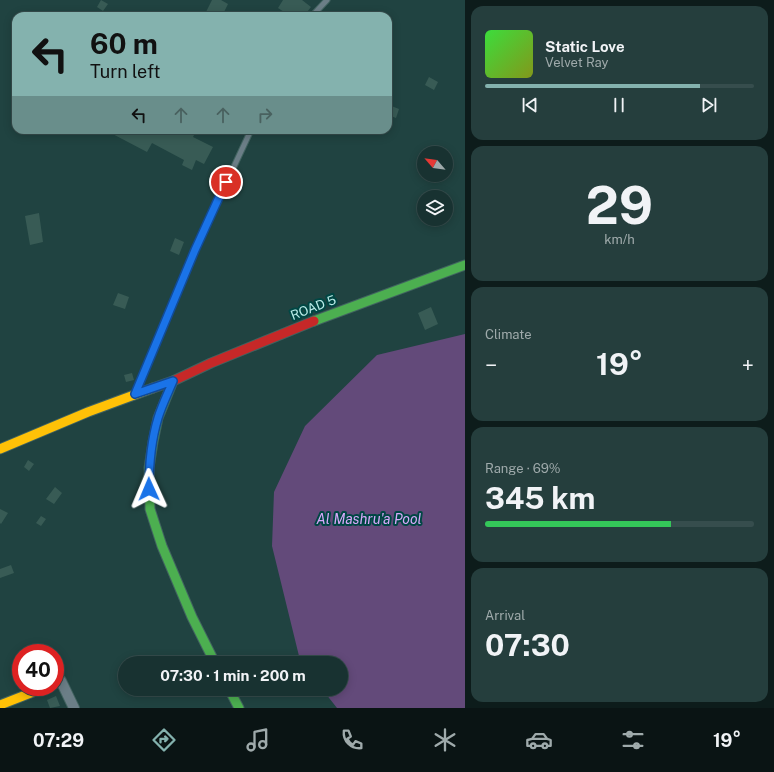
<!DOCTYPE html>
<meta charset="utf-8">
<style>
body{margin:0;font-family:"Public Sans",sans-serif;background:#253e3d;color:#f1f3f6;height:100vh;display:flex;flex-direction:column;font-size:15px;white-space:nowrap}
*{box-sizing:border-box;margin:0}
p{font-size:13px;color:#9faaab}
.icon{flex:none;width:22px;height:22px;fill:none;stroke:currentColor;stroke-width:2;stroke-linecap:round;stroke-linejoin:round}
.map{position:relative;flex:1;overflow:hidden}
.details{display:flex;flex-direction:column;gap:6px;padding:6px;background:#0d1c1b;width:309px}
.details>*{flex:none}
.guide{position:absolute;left:12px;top:12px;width:380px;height:122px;border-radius:12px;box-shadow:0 2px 10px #0003,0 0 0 1px #364d4d;background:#84b2ae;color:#111;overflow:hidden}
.needle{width:26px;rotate:298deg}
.fabs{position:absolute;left:417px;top:146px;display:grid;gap:8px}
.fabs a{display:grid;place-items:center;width:36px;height:36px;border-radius:50%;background:#183231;box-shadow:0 2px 10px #0003,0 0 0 1px #364d4d;font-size:20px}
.speed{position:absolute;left:12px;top:644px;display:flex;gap:8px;font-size:20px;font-weight:700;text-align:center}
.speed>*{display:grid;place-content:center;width:52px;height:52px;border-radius:50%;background:#183231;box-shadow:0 2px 10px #0003,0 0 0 1px #364d4d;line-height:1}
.speed .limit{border:6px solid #d22;background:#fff;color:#111}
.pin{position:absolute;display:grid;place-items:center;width:34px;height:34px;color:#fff;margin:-17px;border:2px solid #fff;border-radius:50%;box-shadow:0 1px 4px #0007}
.me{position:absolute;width:44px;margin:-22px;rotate:359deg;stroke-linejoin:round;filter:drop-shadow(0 0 3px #0008)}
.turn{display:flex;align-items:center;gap:14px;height:84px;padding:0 12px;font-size:18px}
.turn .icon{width:52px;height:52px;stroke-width:2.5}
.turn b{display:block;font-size:28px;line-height:34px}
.lanes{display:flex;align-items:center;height:38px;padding:0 12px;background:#0003;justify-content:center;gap:20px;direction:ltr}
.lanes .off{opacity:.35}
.big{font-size:30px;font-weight:700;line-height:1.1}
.details .widget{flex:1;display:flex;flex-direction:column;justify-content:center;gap:6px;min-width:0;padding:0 14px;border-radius:12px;background:#253e3d}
.details .dial{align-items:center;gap:0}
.dial b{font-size:52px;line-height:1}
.song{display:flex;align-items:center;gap:12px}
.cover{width:48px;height:48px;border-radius:6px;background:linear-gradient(135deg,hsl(120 70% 55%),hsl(70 70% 35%))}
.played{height:4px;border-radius:2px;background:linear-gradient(90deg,#84b2ae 80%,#364d4d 80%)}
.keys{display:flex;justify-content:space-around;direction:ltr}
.heat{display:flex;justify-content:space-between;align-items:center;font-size:22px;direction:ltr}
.charge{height:6px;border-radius:3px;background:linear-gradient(90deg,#34c759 69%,#364d4d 0)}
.trip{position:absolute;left:118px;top:656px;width:230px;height:40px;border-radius:20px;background:#183231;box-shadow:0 2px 10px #0003,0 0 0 1px #364d4d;font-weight:700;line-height:40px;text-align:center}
.menu{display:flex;height:64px;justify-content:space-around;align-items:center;background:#0a1414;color:#9faaab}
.menu .icon{width:28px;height:28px}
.menu .selected{color:#84b2ae}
.menu b{font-size:18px;color:#f1f3f6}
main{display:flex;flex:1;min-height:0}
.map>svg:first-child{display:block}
.water{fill:#634a7a}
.building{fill:#385b55}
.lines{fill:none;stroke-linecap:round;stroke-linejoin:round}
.lane-casing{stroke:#416360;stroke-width:7}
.street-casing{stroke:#416360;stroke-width:12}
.fast-casing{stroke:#416360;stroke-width:11}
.slow-casing{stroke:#416360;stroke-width:11}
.jam-casing{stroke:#416360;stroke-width:11}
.lane{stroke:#6b7e87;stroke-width:5}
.street{stroke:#6b7e87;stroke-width:10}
.fast{stroke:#4caf50;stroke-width:9}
.slow{stroke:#ffc107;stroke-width:9}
.jam{stroke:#c62828;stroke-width:9}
.route-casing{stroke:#114b97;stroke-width:10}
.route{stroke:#1a73e8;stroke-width:7}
.labels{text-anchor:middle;stroke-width:4;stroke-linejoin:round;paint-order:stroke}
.street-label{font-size:13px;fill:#baede9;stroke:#004744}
.water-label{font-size:14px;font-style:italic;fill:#d8a9fa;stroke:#004744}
</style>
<main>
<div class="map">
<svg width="465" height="708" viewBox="0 0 465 708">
<rect width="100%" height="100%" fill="#204341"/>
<path class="water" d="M465,334V708H337L322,689H341V663H304L299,656L272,546L274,492L305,426L377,355Z"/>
<path class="building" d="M101,0L108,4L103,11L97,7Z
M212,0H221L228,4L222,16H204Z
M283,0H302L311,7L304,16H290L278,8Z
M429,77L438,82L434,90L425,85Z
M389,105L399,109L396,118L388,115Z
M105,130H195L196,131L193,137L213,147L204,164L196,160L192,170L182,165L184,160L152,143L147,152Z
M39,213L43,242L30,245L25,216Z
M175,238L184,242L179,255L170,251Z
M118,293L129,297L125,309L113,305Z
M431,307L438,324L425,330L418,313Z
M132,373L134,380L126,382L124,375Z
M28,460L34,464L29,471L24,467Z
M55,487L62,493L54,504L46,499Z
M0,509L8,513L1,524L0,523Z
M41,516L46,519L41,526L36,523Z
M11,565L14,573L0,578V569Z
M56,696L60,706L50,708L47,700Z"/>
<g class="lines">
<defs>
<path id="lane" d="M312,16L327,0
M136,391L195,250L251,130"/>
<path id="street" d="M55,683L61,681L74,708"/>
<path id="fast" d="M314,321L465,265
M173,381L158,418L153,442L149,468L150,509L162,546L192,617L215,663
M229,689L239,708"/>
<path id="slow" d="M0,449L88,412L153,388
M0,705L46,687"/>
<path id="jam" d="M153,388L173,381L211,363L314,321"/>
</defs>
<use href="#lane" class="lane-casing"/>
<use href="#street" class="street-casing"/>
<use href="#fast" class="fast-casing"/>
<use href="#slow" class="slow-casing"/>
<use href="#jam" class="jam-casing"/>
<use href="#lane" class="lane"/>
<use href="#street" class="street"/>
<use href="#fast" class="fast"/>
<use href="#slow" class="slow"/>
<use href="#jam" class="jam"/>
</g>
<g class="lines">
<defs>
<path id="route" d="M149,489C149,465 151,441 158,418C162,405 168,393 173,381L135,394L195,250L226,182"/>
</defs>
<use href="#route" class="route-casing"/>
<use href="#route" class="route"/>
</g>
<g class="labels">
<g class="street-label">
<text transform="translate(313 307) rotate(-21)" y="5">ROAD 5</text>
</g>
<g class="water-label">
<text x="369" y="524">Al Mashru'a Pool</text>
</g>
</g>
</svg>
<div class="fabs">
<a><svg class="needle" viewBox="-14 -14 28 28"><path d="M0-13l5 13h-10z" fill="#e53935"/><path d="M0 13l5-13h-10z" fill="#9faaab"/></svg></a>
<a><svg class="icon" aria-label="layers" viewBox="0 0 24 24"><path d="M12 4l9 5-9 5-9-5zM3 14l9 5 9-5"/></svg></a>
</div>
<div class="speed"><div class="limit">40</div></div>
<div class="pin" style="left:226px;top:182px;background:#d93025"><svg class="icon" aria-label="arrive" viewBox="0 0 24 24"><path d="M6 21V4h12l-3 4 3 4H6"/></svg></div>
<svg class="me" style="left:149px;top:489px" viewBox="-20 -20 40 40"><path d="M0-17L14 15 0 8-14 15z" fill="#1a73e8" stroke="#fff" stroke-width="4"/></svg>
<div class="trip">07:30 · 1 min · 200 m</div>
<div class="guide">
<div class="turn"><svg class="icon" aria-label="left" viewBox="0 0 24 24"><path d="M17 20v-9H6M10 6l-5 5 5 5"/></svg><div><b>60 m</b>Turn left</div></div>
<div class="lanes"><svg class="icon" aria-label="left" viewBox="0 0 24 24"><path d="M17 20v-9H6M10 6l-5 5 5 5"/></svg><svg class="icon off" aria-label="ahead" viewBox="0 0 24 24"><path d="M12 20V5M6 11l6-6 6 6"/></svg><svg class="icon off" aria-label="ahead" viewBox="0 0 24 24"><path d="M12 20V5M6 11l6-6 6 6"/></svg><svg class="icon off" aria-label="right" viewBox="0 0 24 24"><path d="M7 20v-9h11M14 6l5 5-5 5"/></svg></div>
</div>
</div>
<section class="details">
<div class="widget">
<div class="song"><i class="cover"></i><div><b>Static Love</b><p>Velvet Ray</p></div></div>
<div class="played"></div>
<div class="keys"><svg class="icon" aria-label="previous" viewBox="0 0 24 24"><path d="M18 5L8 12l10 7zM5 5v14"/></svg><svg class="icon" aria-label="pause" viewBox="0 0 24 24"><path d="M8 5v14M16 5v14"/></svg><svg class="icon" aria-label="next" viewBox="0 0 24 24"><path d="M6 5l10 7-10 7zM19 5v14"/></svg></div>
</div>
<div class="widget dial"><b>29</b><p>km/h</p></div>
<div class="widget"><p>Climate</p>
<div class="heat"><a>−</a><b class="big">19°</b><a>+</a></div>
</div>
<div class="widget"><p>Range · 69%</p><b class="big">345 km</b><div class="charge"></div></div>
<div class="widget"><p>Arrival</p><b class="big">07:30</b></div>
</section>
</main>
<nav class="menu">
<b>07:29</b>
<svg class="icon selected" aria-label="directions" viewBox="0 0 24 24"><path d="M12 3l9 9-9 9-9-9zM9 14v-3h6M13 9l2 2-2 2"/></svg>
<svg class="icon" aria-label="music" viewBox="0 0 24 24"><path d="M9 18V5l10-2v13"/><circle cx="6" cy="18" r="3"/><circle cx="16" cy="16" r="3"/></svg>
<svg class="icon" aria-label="phone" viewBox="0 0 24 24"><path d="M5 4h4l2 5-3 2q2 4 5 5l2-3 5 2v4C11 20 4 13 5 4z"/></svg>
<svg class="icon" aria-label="climate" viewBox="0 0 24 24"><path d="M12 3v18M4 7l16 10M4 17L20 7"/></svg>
<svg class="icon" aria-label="car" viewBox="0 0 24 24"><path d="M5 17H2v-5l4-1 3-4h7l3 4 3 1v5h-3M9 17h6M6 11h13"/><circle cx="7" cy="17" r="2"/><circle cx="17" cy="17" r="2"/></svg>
<svg class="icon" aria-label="filters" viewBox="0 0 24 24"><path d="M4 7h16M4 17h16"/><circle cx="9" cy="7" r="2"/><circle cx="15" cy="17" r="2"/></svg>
<b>19°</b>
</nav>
